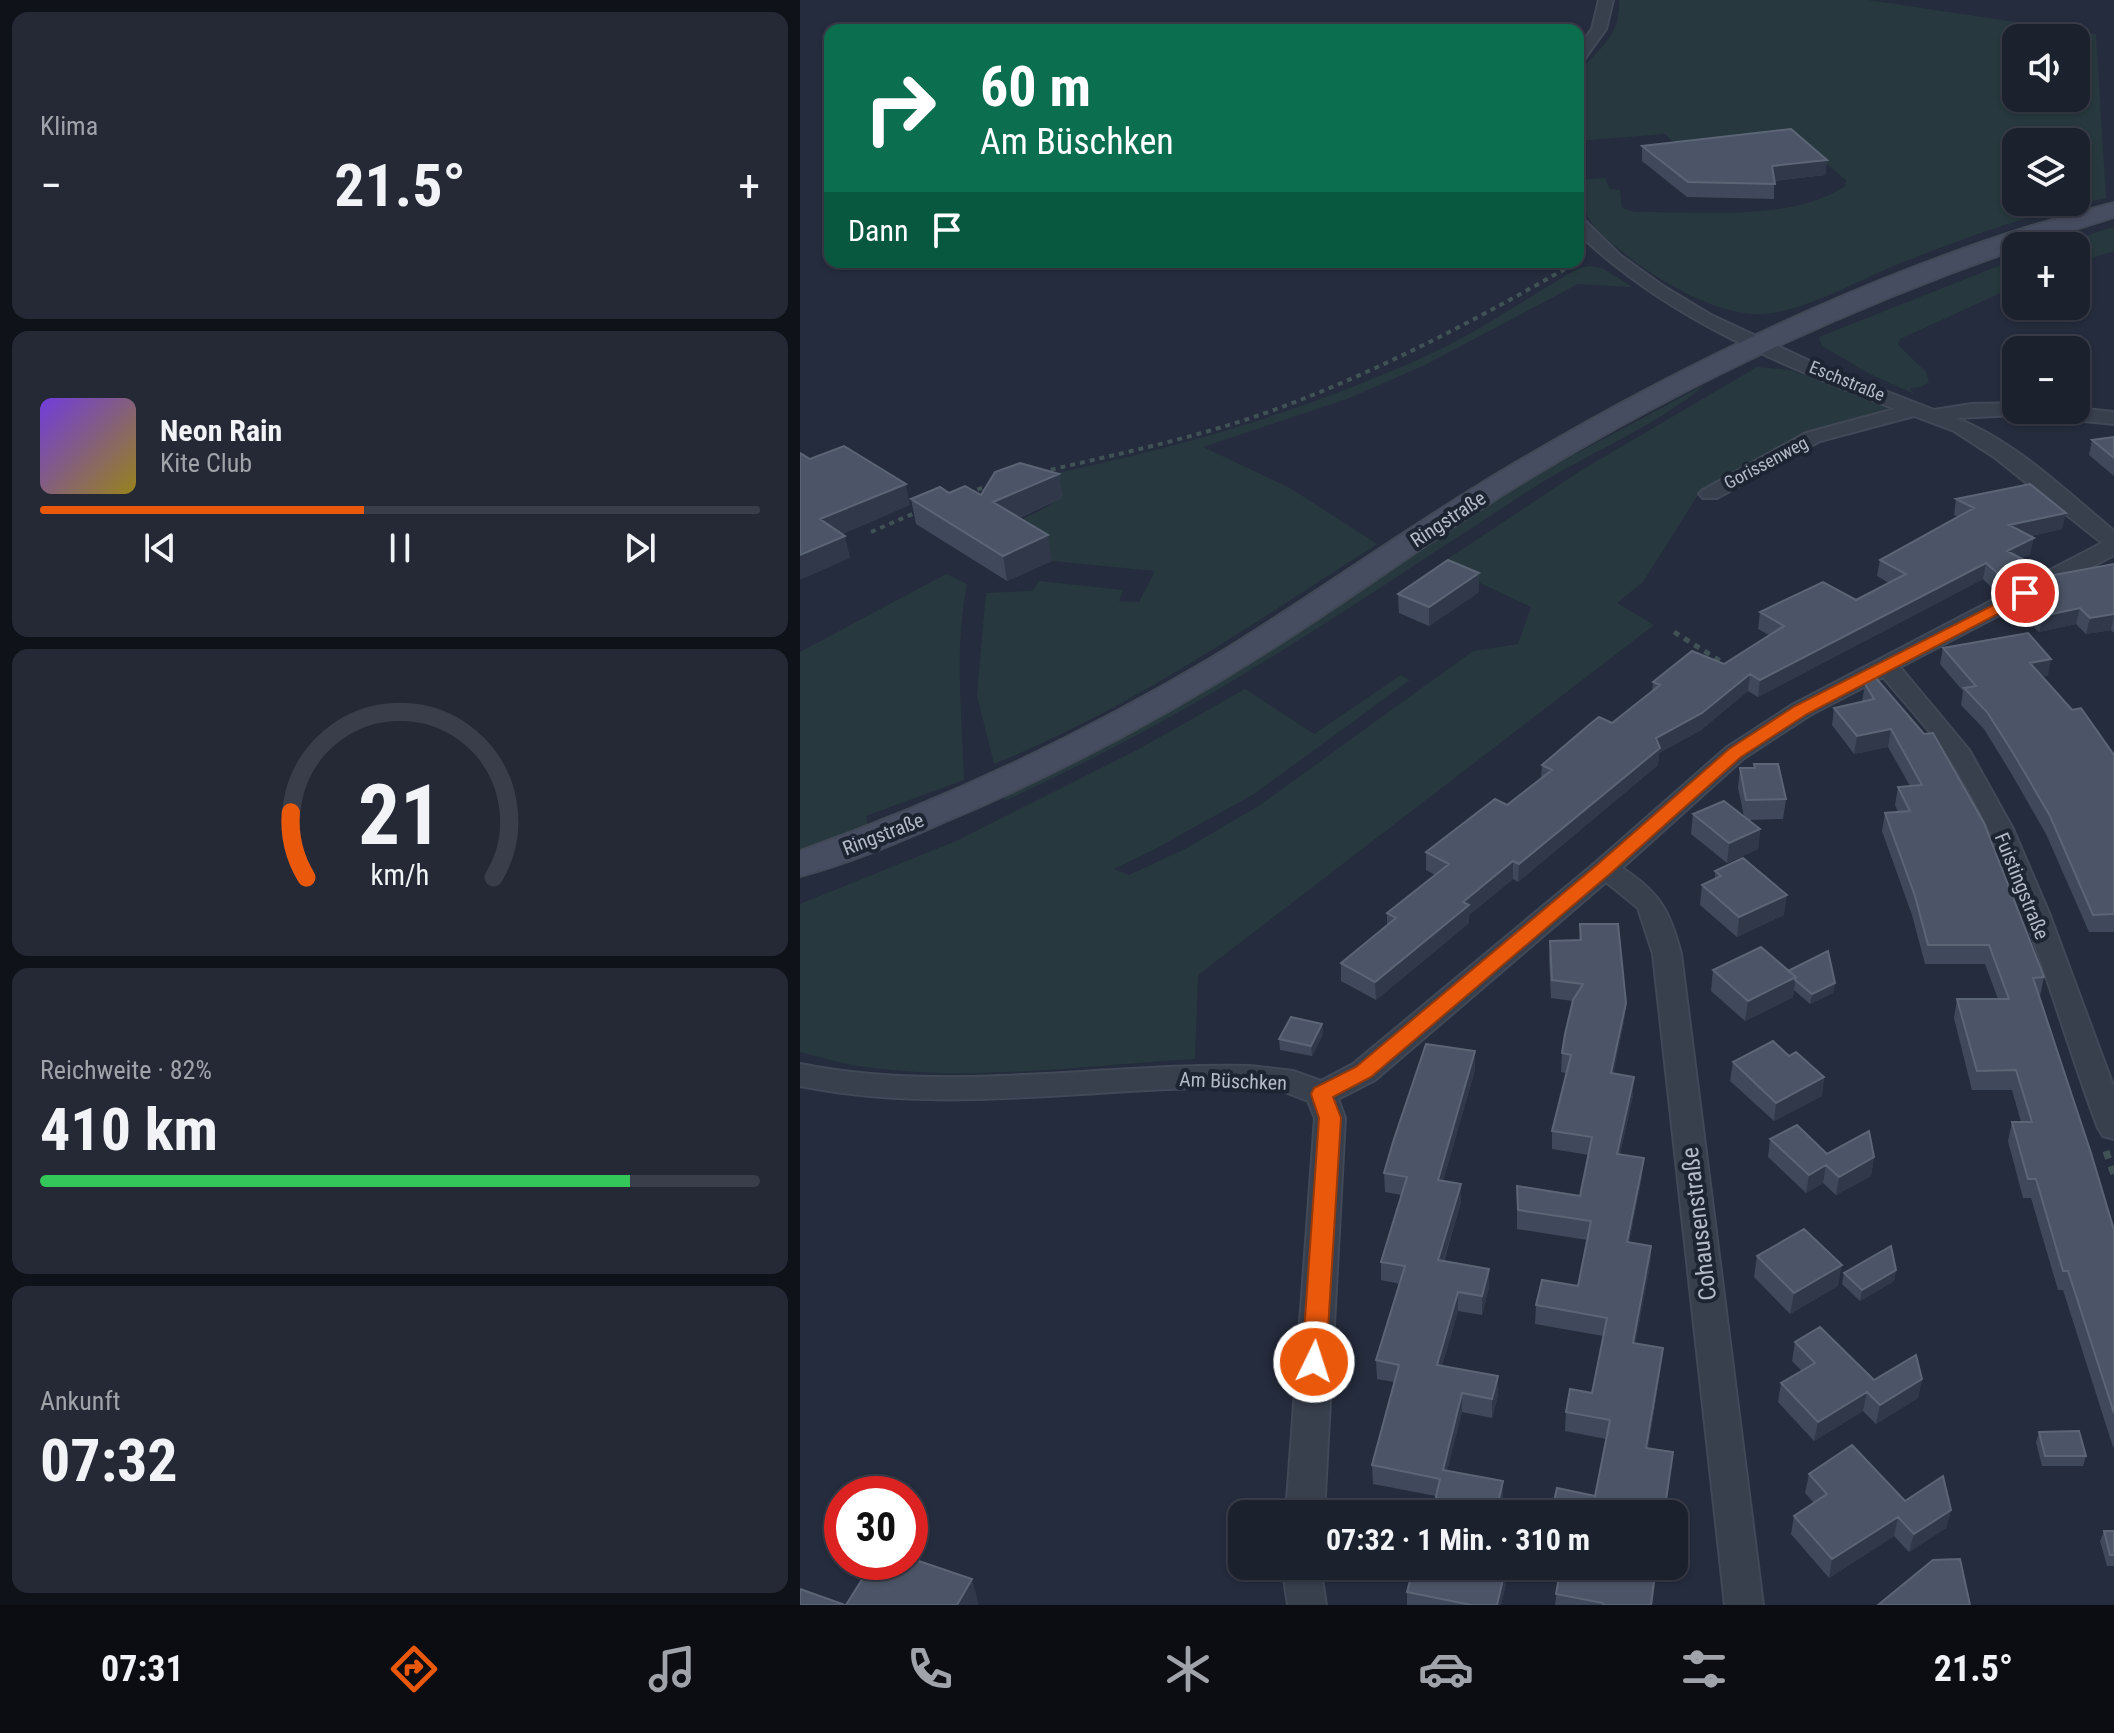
<!DOCTYPE html>
<html lang="de">
<meta charset="utf-8">
<style>
body{margin:0;font-family:"Roboto Condensed",sans-serif;background:#252936;color:#f1f3f6;height:100vh;display:flex;flex-direction:column;font-size:30px;white-space:nowrap}
*{box-sizing:border-box;margin:0}
p{font-size:26px;color:#a0a3aa}
.icon{flex:none;width:44px;height:44px;fill:none;stroke:currentColor;stroke-width:2;stroke-linecap:round;stroke-linejoin:round}
.map{position:relative;flex:1;overflow:hidden}
.details{display:flex;flex-direction:column;gap:12px;padding:12px;background:#0f1219;width:800px}
.details>*{flex:none}
.top-card{position:absolute;left:24px;top:24px;width:760px;height:244px;border-radius:16px;box-shadow:0 2px 6px #0004,0 0 0 2px #3a3e4a;background:#0b6e4f;color:#fff;overflow:hidden}
.buttons{position:absolute;left:1202px;top:24px;display:grid;gap:16px}
.buttons a{display:grid;place-items:center;width:88px;height:88px;border-radius:16px;background:#1c212e;box-shadow:0 2px 6px #0004,0 0 0 2px #3a3e4a;font-size:40px}
.speed{position:absolute;left:24px;top:1476px;display:flex;gap:16px;font-size:40px;font-weight:700;text-align:center}
.speed>*{display:grid;place-content:center;width:104px;height:104px;border-radius:50%;background:#1c212e;box-shadow:0 2px 6px #0004,0 0 0 2px #3a3e4a;line-height:1}
.speed .limit{border:12px solid #d22;background:#fff;color:#111}
.pin{position:absolute;display:grid;place-items:center;width:68px;height:68px;color:#fff;margin:-34px;border:4px solid #fff;border-radius:50%;box-shadow:0 2px 8px #0007}
.me{position:absolute;width:88px;margin:-44px;rotate:4deg;stroke-linejoin:round;filter:drop-shadow(0 0 6px #0008)}
.turn{display:flex;align-items:center;gap:28px;height:168px;padding:0 24px;font-size:36px}
.turn .icon{width:104px;height:104px;stroke-width:2.5}
.turn b{display:block;font-size:56px;line-height:68px}
.then{display:flex;align-items:center;height:76px;padding:0 24px;background:#0003;gap:16px;font-size:30px}
.big{font-size:60px;font-weight:700;line-height:1.1}
.details .widget{flex:1;display:flex;flex-direction:column;justify-content:center;gap:12px;min-width:0;padding:0 28px;border-radius:16px;background:#252936}
.details .dial{align-items:center;gap:0}
.dial svg{height:208px;overflow:visible;fill:none;stroke:#3a3e4a;stroke-width:7;stroke-linecap:round;text-anchor:middle}
.dial text{fill:#f1f3f6;stroke:none}
.song{display:flex;align-items:center;gap:24px}
.cover{width:96px;height:96px;border-radius:12px;background:linear-gradient(135deg,hsl(260 70% 55%),hsl(50 70% 35%))}
.played{height:8px;border-radius:4px;background:linear-gradient(90deg,#ea580c 45%,#3a3e4a 45%)}
.keys{display:flex;justify-content:space-around;direction:ltr}
.heat{display:flex;justify-content:space-between;align-items:center;font-size:44px;direction:ltr}
.charge{height:12px;border-radius:6px;background:linear-gradient(90deg,#34c759 82%,#3a3e4a 0)}
.trip{position:absolute;left:428px;top:1500px;width:460px;height:80px;border-radius:16px;background:#1c212e;box-shadow:0 2px 6px #0004,0 0 0 2px #3a3e4a;font-weight:700;line-height:80px;text-align:center}
.menu{display:flex;height:128px;justify-content:space-around;align-items:center;background:#0b0d12;color:#a0a3aa}
.menu .icon{width:56px;height:56px}
.menu .active{color:#ea580c}
.menu b{font-size:36px;color:#f1f3f6}
main{display:flex;flex:1;min-height:0}
.map>svg:first-child{display:block}
.green{fill:#27393e;fill-rule:evenodd}
.lines{fill:none;stroke-linecap:round;stroke-linejoin:round}
.minor-casing{stroke:#414856;stroke-width:4}
.secondary-casing{stroke:#414856;stroke-width:4}
.path-far2{stroke:#405256;stroke-width:4;stroke-dasharray:5 5;stroke-linecap:butt}
.path-far1{stroke:#405256;stroke-width:5;stroke-dasharray:6 6;stroke-linecap:butt}
.path{stroke:#405256;stroke-width:7;stroke-dasharray:8 8;stroke-linecap:butt}
.minor{fill:#383f4d;fill-rule:evenodd}
.secondary{fill:#474d60;fill-rule:evenodd}
.wall{fill:#40495b}
.shaded-wall{fill:#30384a}
.building{fill:#4c5567;stroke:#5c6576;stroke-width:2}
.route{fill:#ea580c;stroke:#983908;stroke-width:2}
.labels{text-anchor:middle;stroke-width:8;stroke-linejoin:round;paint-order:stroke}
.far-street-label{font-size:18px;fill:#b4bac8;stroke:#1d2432}
.street-label{font-size:20px;fill:#b4bac8;stroke:#1d2432}
.near-street-label{font-size:24px;fill:#b4bac8;stroke:#1d2432}
</style>
<main>
<section class="details">
<div class="widget"><p>Klima</p>
<div class="heat"><a>−</a><b class="big">21.5°</b><a>+</a></div>
</div>
<div class="widget">
<div class="song"><i class="cover"></i><div><b>Neon Rain</b><p>Kite Club</p></div></div>
<div class="played"></div>
<div class="keys"><svg class="icon" aria-label="previous" viewBox="0 0 24 24"><path d="M18 5L8 12l10 7zM5 5v14"/></svg><svg class="icon" aria-label="pause" viewBox="0 0 24 24"><path d="M8 5v14M16 5v14"/></svg><svg class="icon" aria-label="next" viewBox="0 0 24 24"><path d="M6 5l10 7-10 7zM19 5v14"/></svg></div>
</div>
<div class="widget dial"><svg viewBox="0 0 100 80">
<path d="M14 69A42 42 0 1 1 86 69"/>
<path d="M14 69A42 42 0 0 1 8 44" stroke="#ea580c"/>
<text x="50" y="56" font-size="32" font-weight="700">21</text>
<text x="50" y="72" font-size="11">km/h</text>
</svg></div>
<div class="widget"><p>Reichweite · 82%</p><b class="big">410 km</b><div class="charge"></div></div>
<div class="widget"><p>Ankunft</p><b class="big">07:32</b></div>
</section>
<div class="map">
<svg width="1314" height="1605" viewBox="0 0 1314 1605">
<rect width="100%" height="100%" fill="#252c3d"/>
<path class="green" d="M819,0H1068L1296,34L1306,198C1236,212 1169,236 1103,262C1063,278 1002,313 961,314C920,316 860,282 829,257C801,235 778,218 778,180L805,178L810,189L820,190L822,208L835,212C898,211 993,222 1045,186L1046,180L996,139L884,152L865,134L778,141V74C798,48 821,37 819,0ZM1216,38H1276V98H1216ZM1216,142H1276V202H1216Z
M1314,227V251L1276,263V246H1252Z
M1216,259V286L1100,339L1098,345L1126,372L1129,382L1121,387L1110,388L1114,394L1070,374L1022,346L1019,337Z
M790,266L804,269L832,287L778,284L625,365L547,399L403,447L490,488L577,544C454,623 330,709 194,764L177,695L186,593L232,591L239,581L323,590L319,601L339,602L355,571L252,561L201,530L251,505L253,500L237,477C375,449 497,414 626,356C679,332 728,297 779,268Z
M957,367L990,370L1098,409L1011,432L901,490L843,582L817,603L854,625L398,975L395,1059C285,1065 169,1083 59,1066C40,1063 20,1057 0,1052V904L156,841L339,749L445,689L514,734L601,675L610,680L454,794L355,849L314,869L329,875L387,848L460,805L673,651L718,644L731,607L640,564L780,471Z
M906,384C853,429 787,453 730,490C618,562 508,638 393,704C332,739 269,771 205,801L203,795L725,481Z
M146,574L167,584C154,649 162,715 164,780L66,816L69,830L0,855V652Z"/>
<g class="lines">
<defs>
<path id="minor" d="M799,0H813L806,29L783,61L778,62V48L792,29Z
M778,219L784,220L820,255L863,286L911,315L1016,364L1134,410L1171,404L1216,403V410L1276,408L1314,412V424L1234,416L1225,411L1216,415L1156,418C1215,441 1266,491 1314,531V555L1100,667L1169,750L1213,829L1249,913L1314,1088V1139L1303,1136L1298,1128C1254,1012 1223,879 1158,772C1137,737 1109,708 1083,677L1010,715L944,758L822,868C860,893 870,911 881,954L963,1605H925L853,954L838,908L806,882L575,1080L538,1099L545,1118L524,1514H486L515,1118L508,1101L480,1090L433,1087C288,1088 144,1115 0,1086V1064C150,1094 299,1063 450,1066L493,1071L521,1081L553,1064L795,863L926,748L992,705L1302,543L1194,457L1154,431L1114,416L1020,441L917,498H903L899,494L903,490L1006,433L1095,409C982,365 867,319 778,233Z
M482,1566H520L526,1605H488Z"/>
<path id="secondary" d="M1314,203V217C1102,282 893,376 702,495C625,544 551,598 474,647C369,714 260,773 146,821C99,842 50,863 0,876V851C142,801 278,737 408,660C513,597 612,523 719,461C899,355 1111,254 1314,203Z"/>
</defs>
<use href="#minor" class="minor-casing"/>
<use href="#secondary" class="secondary-casing"/>
<path class="path-far2" d="M241,472C318,454 396,438 471,411C578,372 678,319 777,262
M168,493L193,484
M71,532L117,512"/>
<path class="path-far1" d="M874,632L928,666"/>
<path class="path" d="M1306,1151L1314,1175"/>
<use href="#minor" class="minor"/>
<use href="#secondary" class="secondary"/>
</g>
<path class="wall" d="M842,146L1027,160L1025,175L974,181V199L887,197L842,161Z
M1314,437V476L1289,455L1292,440Z
M259,474L262,498L219,518L252,561L207,581L116,524L111,499L149,493L181,495Z
M1156,499L1262,529L1231,536L1230,554L1221,559L1226,579L1198,594L1183,579L958,697L948,691L901,730L859,753L858,765L718,882L713,879L669,915V923L576,1000L541,981V963L587,925V913L635,875L626,870V852L707,805L741,778L742,765L812,723L852,692L853,682L924,664L969,635L958,629L960,612L1056,600L1089,583L1077,576L1080,560L1158,517L1154,515Z
M1314,564V633L1311,630L1286,634L1276,624L1239,632L1216,610L1219,594Z
M679,573V592L629,626L599,613L598,594Z
M1143,648L1248,676H1243L1314,755V932H1289L1246,834L1211,773L1184,729L1161,705L1163,691L1140,664Z
M1065,684L1244,977L1240,996L1314,1230V1447H1313L1263,1290H1258L1231,1198H1223L1208,1141L1212,1122H1221L1212,1090H1172L1154,1018L1157,999H1198L1185,964H1125L1112,915L1082,831L1085,813L1098,812L1095,805L1098,787L1110,786L1088,747L1054,754L1032,725L1034,708L1062,702Z
M954,764L986,799L983,819L948,820L960,829L958,849L927,863L891,834L893,814L944,816L938,788L940,768H954Z
M915,871L984,915L937,937L900,905L902,885L915,879Z
M780,924L826,1003L824,1021L813,1074L833,1095L820,1154L842,1176L829,1242L851,1246L850,1265L835,1344L863,1348L861,1367L848,1448L873,1452L865,1514H751L795,1496L806,1439L765,1431L766,1412L792,1393L803,1336L735,1324L736,1305L778,1286L787,1240L717,1229V1186L780,1196L789,1155L752,1149V1131L766,1073L761,1072L762,1053L773,1001L751,998L749,959L750,941L779,940Z
M913,970L988,971L1035,983L1033,993L1010,1004L994,990L993,997L945,1021L911,991Z
M522,1024L523,1034L512,1056L480,1050L479,1039Z
M675,1051V1070L643,1181L661,1184V1202L644,1261L689,1287L682,1315L658,1311L642,1366L698,1376V1395L692,1418L662,1412L647,1470L703,1499L632,1514L636,1496L573,1484L572,1465L594,1382L577,1379L576,1360L600,1284L581,1280V1262L601,1195L585,1192L584,1173Z
M989,1056L1024,1077L1022,1096L974,1121L930,1081L933,1062Z
M970,1139L1027,1154L1074,1157L1071,1176L1036,1195L1023,1183L1006,1193L968,1157Z
M957,1256L1038,1286L990,1314L954,1277Z
M1096,1270L1094,1281L1060,1301L1042,1284L1044,1273Z
M995,1342L1074,1380L1122,1379L1118,1398L1076,1424L1063,1411L1014,1441L978,1402L981,1383L1002,1371L992,1361Z
M1239,1432L1286,1456L1283,1466H1242L1236,1442Z
M1009,1474L1105,1501L1151,1510L1146,1528L1109,1552L1094,1536L1029,1578L991,1534L994,1516L1014,1503L1005,1493Z
M1304,1531H1314V1566H1307L1300,1541Z
M614,1566H857L852,1605H755L759,1576L710,1566L701,1605H607V1592Z"/>
<path class="shaded-wall" d="M1027,160L1025,175L971,181L972,166Z
M259,474L262,498L197,527L193,502Z
M106,484L110,505L25,542L20,519Z
M1266,513L1262,529L1206,541L1209,525Z
M248,535L252,561L207,581L203,556Z
M45,536L50,558L0,580V555Z
M1234,538L1230,554L1204,568L1207,551Z
M1186,563L1183,579L958,697L960,680Z
M1230,563L1226,579L1198,594L1202,577Z
M679,573V592L629,626V607Z
M1280,608L1276,624L1239,632L1243,616Z
M1314,614L1311,630L1286,634L1290,618Z
M1251,659L1248,676L1227,679L1230,663Z
M950,674L948,691L901,730L859,753L858,765L718,882L719,864L856,738Z
M1091,729L1088,747L1054,754L1057,736Z
M960,829L958,849L927,863L929,843Z
M713,861V879L669,915V923L576,1000L575,982L663,902Z
M987,895L984,915L937,937L939,917Z
M996,977L993,997L945,1021L948,1001Z
M1035,983L1033,993L1010,1004L1012,994Z
M826,1003L824,1021L810,1092L811,1073Z
M522,1024L523,1034L512,1056L511,1046Z
M675,1051V1070L638,1198V1180Z
M834,1077L833,1095L816,1172L817,1154Z
M1024,1077L1022,1096L974,1121L976,1103Z
M1074,1157L1071,1176L1036,1195L1039,1177Z
M844,1158L842,1176L825,1260L827,1242Z
M1026,1165L1023,1183L1006,1193L1009,1175Z
M661,1184V1202L638,1278V1260Z
M851,1246L850,1265L832,1362L833,1343Z
M1042,1265L1038,1286L990,1314L994,1293Z
M689,1269V1287L682,1315V1296Z
M1096,1270L1094,1281L1060,1301L1062,1290Z
M658,1292V1311L637,1384V1365Z
M863,1348L861,1367L845,1466L846,1448Z
M698,1376V1395L692,1418V1399Z
M1122,1379L1118,1398L1076,1424L1080,1405Z
M1067,1392L1063,1411L1014,1441L1018,1422Z
M662,1393V1412L643,1488V1470Z
M703,1481V1499L699,1514L696,1512Z
M1151,1510L1146,1528L1109,1552L1114,1534Z
M1098,1517L1094,1536L1029,1578L1032,1559Z
M706,1566H710L701,1605H697Z
M172,1579L179,1605H157Z"/>
<path class="building" d="M991,129L1027,160L972,166L975,184L888,182L842,146Z
M1314,437V458L1292,440Z
M44,446L106,484L20,519L45,536L0,555V453L10,459Z
M220,463L259,474L193,502L248,535L203,556L111,499L140,487L149,493L165,486L181,495L195,472Z
M1230,484L1266,513L1209,525L1234,538L1207,551L1230,563L1202,577L1186,563L960,680L950,674L902,713L856,738L860,748L719,864L713,861L663,902L669,905L575,982L541,963L596,918L587,913L649,864L626,852L695,799L707,805L752,770L742,765L790,724L799,717L812,723L860,685L853,682L892,651L924,664L984,626L960,612L1023,582L1056,600L1106,574L1080,560L1174,508L1156,499Z
M648,560L679,573L629,607L598,594Z
M1314,564V614L1290,618L1280,608L1243,616L1219,594L1254,575Z
M1228,633L1251,659L1230,663L1272,710L1281,708L1314,755V914L1293,915L1250,816L1215,756L1187,712L1164,688L1176,686L1143,648Z
M1075,677L1124,734L1133,733L1184,823L1244,977L1233,978L1291,1153L1314,1230V1413L1268,1271H1263L1236,1179H1228L1212,1122H1232L1216,1070L1177,1071L1157,999H1209L1189,945H1128L1115,896L1085,813L1110,811L1098,787L1122,785L1091,729L1057,736L1034,708L1074,699L1065,684Z
M954,764H978L986,799L946,800L940,768H955Z
M924,801L960,829L929,843L893,814Z
M943,858L987,895L939,917L902,885L921,876L915,871Z
M780,924H818L826,1003L811,1073L834,1077L817,1154L844,1158L827,1242L851,1246L833,1343L863,1348L846,1448L873,1452L864,1514H751L757,1488L795,1496L810,1420L766,1412L770,1389L792,1393L807,1318L736,1305L742,1280L778,1286L791,1221L718,1210L717,1186L780,1196L792,1137L752,1131L771,1055L762,1053L765,1034L773,1000L783,984L752,980L750,941L781,940Z
M961,947L996,977L948,1001L913,970Z
M1028,951L1035,983L1012,994L995,980L996,977L988,971Z
M491,1017L522,1024L511,1046L479,1039Z
M973,1041L989,1056L996,1052L1024,1077L976,1103L933,1062Z
M626,1044L675,1051L638,1180L661,1184L638,1260L689,1269L682,1296L658,1292L637,1365L698,1376L692,1399L662,1393L643,1470L703,1481L696,1512L710,1514H632L640,1479L572,1465L599,1365L576,1360L605,1266L581,1262L607,1177L584,1173L593,1142Z
M997,1125L1027,1154L1069,1131L1074,1157L1039,1177L1026,1165L1009,1175L970,1139Z
M1004,1229L1042,1265L994,1293L957,1256Z
M1091,1246L1096,1270L1062,1290L1044,1273Z
M1020,1327L1074,1380L1116,1355L1122,1379L1080,1405L1067,1392L1018,1422L981,1383L1015,1363L995,1342Z
M1279,1431L1286,1456H1245L1239,1432Z
M1052,1445L1105,1501L1143,1476L1151,1510L1114,1534L1098,1517L1032,1559L994,1516L1027,1494L1009,1474Z
M1304,1531H1314V1555H1310Z
M110,1558L172,1579L157,1605H46L73,1562H110Z
M1160,1559L1170,1605H1078L1133,1560Z
M614,1566H706L697,1605H671L607,1592Z
M761,1566H856L851,1605H803V1603L756,1594Z
M0,1589L45,1605H0Z"/>
<path class="route" d="M1225,589L1230,590V597L1007,714L941,757L811,873L571,1077L533,1097L541,1118L526,1362L523,1369L514,1372L506,1369L502,1362L519,1118L511,1094L514,1088L556,1067L798,864L929,749L995,706Z"/>
<g class="labels">
<g class="far-street-label">
<text transform="translate(1047 381) rotate(22)" y="6">Eschstraße</text>
<text transform="translate(966 463) rotate(-28)" y="6">Gorissenweg</text>
</g>
<g class="street-label">
<text transform="translate(648 519) rotate(-33)" y="7">Ringstraße</text>
<text transform="translate(83 834) rotate(-21)" y="7">Ringstraße</text>
<text transform="translate(1222 886) rotate(68)" y="7">Fuistingstraße</text>
<text transform="translate(433 1081) rotate(2)" y="7">Am Büschken</text>
</g>
<g class="near-street-label">
<text transform="translate(899 1224) rotate(-97)" y="8">Cohausenstraße</text>
</g>
</g>
</svg>
<div class="buttons">
<a><svg class="icon" aria-label="sound" viewBox="0 0 24 24"><path d="M4 9h4l5-4v14l-5-4H4zM17 9q2 3 0 6"/></svg></a>
<a><svg class="icon" aria-label="layers" viewBox="0 0 24 24"><path d="M12 4l9 5-9 5-9-5zM3 14l9 5 9-5"/></svg></a>
<a>+</a>
<a>−</a>
</div>
<div class="speed"><div class="limit">30</div></div>
<div class="pin" style="left:1225px;top:593px;background:#d93025"><svg class="icon" aria-label="arrive" viewBox="0 0 24 24"><path d="M6 21V4h12l-3 4 3 4H6"/></svg></div>
<svg class="me" style="left:514px;top:1362px" viewBox="-20 -20 40 40"><circle r="17" fill="#ea580c" stroke="#fff" stroke-width="3"/><path d="M0-11L8 9 0 5-8 9z" fill="#fff"/></svg>
<div class="trip">07:32 · 1 Min. · 310 m</div>
<div class="top-card">
<div class="turn"><svg class="icon" aria-label="right" viewBox="0 0 24 24"><path d="M7 20v-9h11M14 6l5 5-5 5"/></svg><div><b>60 m</b>Am Büschken</div></div>
<div class="then">Dann<svg class="icon" aria-label="arrive" viewBox="0 0 24 24"><path d="M6 21V4h12l-3 4 3 4H6"/></svg></div>
</div>
</div>
</main>
<nav class="menu">
<b>07:31</b>
<svg class="icon active" aria-label="directions" viewBox="0 0 24 24"><path d="M12 3l9 9-9 9-9-9zM9 14v-3h6M13 9l2 2-2 2"/></svg>
<svg class="icon" aria-label="music" viewBox="0 0 24 24"><path d="M9 18V5l10-2v13"/><circle cx="6" cy="18" r="3"/><circle cx="16" cy="16" r="3"/></svg>
<svg class="icon" aria-label="phone" viewBox="0 0 24 24"><path d="M5 4h4l2 5-3 2q2 4 5 5l2-3 5 2v4C11 20 4 13 5 4z"/></svg>
<svg class="icon" aria-label="climate" viewBox="0 0 24 24"><path d="M12 3v18M4 7l16 10M4 17L20 7"/></svg>
<svg class="icon" aria-label="car" viewBox="0 0 24 24"><path d="M5 17H2v-5l4-1 3-4h7l3 4 3 1v5h-3M9 17h6M6 11h13"/><circle cx="7" cy="17" r="2"/><circle cx="17" cy="17" r="2"/></svg>
<svg class="icon" aria-label="filters" viewBox="0 0 24 24"><path d="M4 7h16M4 17h16"/><circle cx="9" cy="7" r="2"/><circle cx="15" cy="17" r="2"/></svg>
<b>21.5°</b>
</nav>
